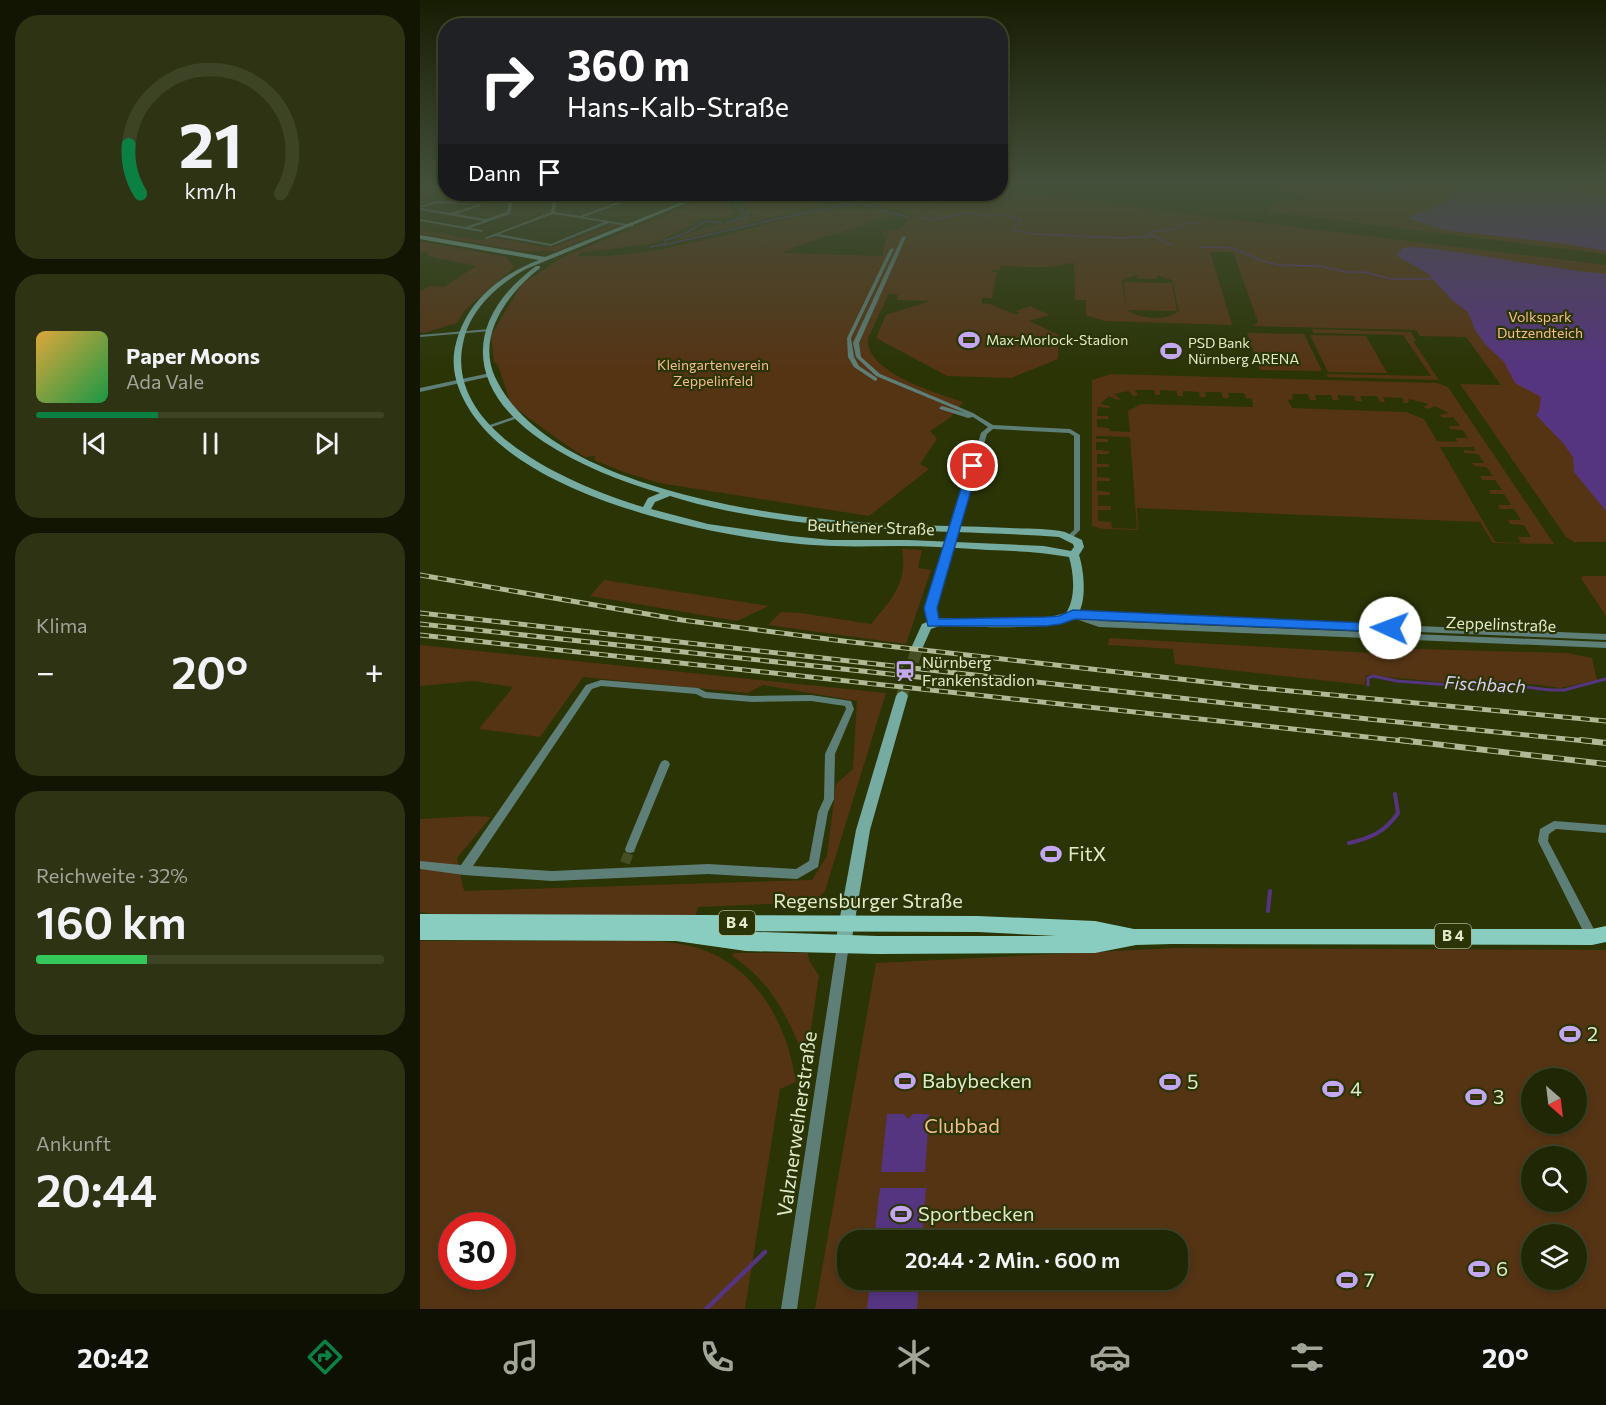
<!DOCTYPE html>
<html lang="de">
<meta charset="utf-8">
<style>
body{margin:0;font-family:Commissioner,sans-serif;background:#2d3313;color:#f1f3f6;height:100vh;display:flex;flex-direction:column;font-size:22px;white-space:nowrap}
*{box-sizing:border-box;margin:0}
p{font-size:20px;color:#a2a59a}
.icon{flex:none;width:33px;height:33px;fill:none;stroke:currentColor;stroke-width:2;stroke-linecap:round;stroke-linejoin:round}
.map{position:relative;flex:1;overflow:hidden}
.panel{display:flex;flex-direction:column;gap:15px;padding:15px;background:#121502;width:420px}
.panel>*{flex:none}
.guide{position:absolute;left:18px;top:18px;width:570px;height:183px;border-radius:24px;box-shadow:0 3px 9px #0003,0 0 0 2px #3d4426;background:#202124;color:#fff;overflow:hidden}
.needle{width:39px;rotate:152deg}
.tools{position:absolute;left:1101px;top:1068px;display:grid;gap:12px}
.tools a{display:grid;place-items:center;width:66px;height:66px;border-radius:50%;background:#202704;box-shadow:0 3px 9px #0003,0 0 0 2px #3d4426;font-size:30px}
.speed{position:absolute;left:18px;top:1212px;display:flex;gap:12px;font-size:30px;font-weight:700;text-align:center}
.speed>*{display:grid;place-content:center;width:78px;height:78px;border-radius:50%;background:#202704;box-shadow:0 3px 9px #0003,0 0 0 2px #3d4426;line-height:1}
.speed .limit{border:9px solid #d22;background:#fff;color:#111}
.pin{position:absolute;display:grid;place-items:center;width:51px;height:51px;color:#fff;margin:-26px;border:3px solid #fff;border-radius:50%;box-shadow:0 2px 6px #0007}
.me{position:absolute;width:66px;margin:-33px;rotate:272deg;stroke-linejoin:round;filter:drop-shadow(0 0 4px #0008)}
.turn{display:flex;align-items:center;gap:21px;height:126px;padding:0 30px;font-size:27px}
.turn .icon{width:78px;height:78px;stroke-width:2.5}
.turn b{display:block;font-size:42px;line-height:51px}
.then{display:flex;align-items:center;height:57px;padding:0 30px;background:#0003;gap:12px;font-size:22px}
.big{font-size:45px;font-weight:600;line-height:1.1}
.panel .tile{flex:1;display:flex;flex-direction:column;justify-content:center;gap:9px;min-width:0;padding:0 21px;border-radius:24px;background:#2d3313}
.panel .dial{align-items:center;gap:0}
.dial svg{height:156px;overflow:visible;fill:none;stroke:#3d4426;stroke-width:7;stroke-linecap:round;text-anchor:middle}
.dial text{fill:#f1f3f6;stroke:none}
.song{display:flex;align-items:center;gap:18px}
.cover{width:72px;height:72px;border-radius:9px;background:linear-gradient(135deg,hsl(40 70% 55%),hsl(140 70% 35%))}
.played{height:6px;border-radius:3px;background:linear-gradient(90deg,#0b8043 35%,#3d4426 35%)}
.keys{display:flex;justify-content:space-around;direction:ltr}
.heat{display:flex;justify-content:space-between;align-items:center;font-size:33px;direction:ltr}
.charge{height:9px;border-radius:4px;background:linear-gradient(90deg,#34c759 32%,#3d4426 0)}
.trip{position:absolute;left:417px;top:1230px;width:351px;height:60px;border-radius:24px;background:#202704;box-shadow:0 3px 9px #0003,0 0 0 2px #3d4426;font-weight:600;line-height:60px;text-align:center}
.menu{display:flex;height:96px;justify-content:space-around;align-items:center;background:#0d1002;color:#a2a59a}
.menu .icon{width:42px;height:42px}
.menu .current{color:#0b8043}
.menu b{font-size:27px;color:#f1f3f6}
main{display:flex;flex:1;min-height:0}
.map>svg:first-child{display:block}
.green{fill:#553414;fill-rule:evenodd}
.water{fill:#563580}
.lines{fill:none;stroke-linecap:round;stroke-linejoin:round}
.stream-far3{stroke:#563580;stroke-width:1.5}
.stream-far2{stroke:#563580;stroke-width:3}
.stream-far1{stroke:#563580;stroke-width:4}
.stream{stroke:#563580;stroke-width:4.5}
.street-tunnel{stroke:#454f23;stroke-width:10;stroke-dasharray:10 5;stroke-linecap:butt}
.secondary-tunnel{stroke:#454f23;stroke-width:12;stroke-dasharray:12 6;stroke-linecap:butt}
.street{fill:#5e7e78;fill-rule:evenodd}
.secondary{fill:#76aba1;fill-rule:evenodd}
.primary{fill:#88cdc0;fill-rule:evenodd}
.rail-far1-casing{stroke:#afb995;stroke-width:5}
.rail-casing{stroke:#afb995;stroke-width:6}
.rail-far1{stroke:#2a3405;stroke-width:3;stroke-dasharray:9;stroke-linecap:butt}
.rail{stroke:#2a3405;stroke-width:4;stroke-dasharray:11;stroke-linecap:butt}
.route{fill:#1a73e8;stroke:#114b97;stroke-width:1.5}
.labels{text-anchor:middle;stroke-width:4.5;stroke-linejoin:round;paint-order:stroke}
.far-park-label{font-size:14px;fill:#f6bd8c;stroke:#2a3405}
.far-poi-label{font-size:14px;fill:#e1ebcb;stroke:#2a3405;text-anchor:start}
.shield{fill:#2a3405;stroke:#aab490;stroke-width:1.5}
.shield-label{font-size:15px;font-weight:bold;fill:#e1ebcb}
.street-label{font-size:16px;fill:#e1ebcb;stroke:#2a3405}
.poi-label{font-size:16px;fill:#e1ebcb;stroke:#2a3405;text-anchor:start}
.water-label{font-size:18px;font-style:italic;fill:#ddcef9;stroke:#2a3405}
.near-poi-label{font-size:20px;fill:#e1ebcb;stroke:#2a3405;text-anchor:start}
.near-street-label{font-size:20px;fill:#e1ebcb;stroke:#2a3405}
.near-park-label{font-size:20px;fill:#f6bd8c;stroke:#2a3405}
</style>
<main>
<section class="panel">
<div class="tile dial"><svg viewBox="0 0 100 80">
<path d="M14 69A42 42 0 1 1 86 69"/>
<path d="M14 69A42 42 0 0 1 8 44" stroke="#0b8043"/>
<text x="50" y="56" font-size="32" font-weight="700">21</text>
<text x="50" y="72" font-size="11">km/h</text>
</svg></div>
<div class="tile">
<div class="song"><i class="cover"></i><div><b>Paper Moons</b><p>Ada Vale</p></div></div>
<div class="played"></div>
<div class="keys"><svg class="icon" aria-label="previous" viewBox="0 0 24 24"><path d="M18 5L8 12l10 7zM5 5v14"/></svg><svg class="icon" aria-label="pause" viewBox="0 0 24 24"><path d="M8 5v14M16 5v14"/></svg><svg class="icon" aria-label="next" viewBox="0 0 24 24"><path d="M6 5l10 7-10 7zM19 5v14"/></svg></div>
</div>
<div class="tile"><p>Klima</p>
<div class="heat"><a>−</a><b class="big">20°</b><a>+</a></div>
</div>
<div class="tile"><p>Reichweite · 32%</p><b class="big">160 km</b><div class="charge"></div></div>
<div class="tile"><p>Ankunft</p><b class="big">20:44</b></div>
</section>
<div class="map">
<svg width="1186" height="1309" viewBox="0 0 1186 1309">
<rect width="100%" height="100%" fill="#2a3405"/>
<path class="green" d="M0,185H25L26,194H49L0,198Z
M796,185H910L938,188L991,187V185H1186V254L848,212L846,210C859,194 870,206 882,202C887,200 889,196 894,194Z
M581,191L1186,265V542H1154L1146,537L1040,384L1081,385L1046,337L1000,336L996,330L833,326L838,322L813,252H790L812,325L684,321L666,315V300H655L654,263C644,263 634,267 625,267C611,268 595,266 581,266L580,270H572V272H577L572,298H562V304L567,303L594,314L599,313L596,311L610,306L630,315L609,321L639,335L638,359L591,378L527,376L456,338L466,315L510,301L477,300L478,295L469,293L448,338C444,372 517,393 543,402L530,418L510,431L517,439L500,464L509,469L449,516L239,483L204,472L174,460L175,456L165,457L149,447L91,405L78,365L74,362L71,335L102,284L143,257L296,194H402L392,197L409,204L255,241L267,234L334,215L321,204L350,196L339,195L307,204L315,215L305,218L282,219L236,243L159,253V256C220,259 284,240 344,225C363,220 382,214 402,211C423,208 445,209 466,210L463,212L474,216L391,241L361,253L463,256V249L468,235H463L464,231L481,229L488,219L544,194H580ZM717,275L718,279H737V275L752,280L759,311C745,322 721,319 707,310L757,311L752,283L704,282L706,309L702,282L705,279Z
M415,194H494L488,198L498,196L511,198L541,194C532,197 503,209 496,215L448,204L454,199L445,195Z
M194,224L200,225L136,251H103L0,234V230L59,240L76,238L126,247L136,246Z
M0,241L86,257L94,267L44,311L37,323L4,333L0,332V291L11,286L24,287L56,266L8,256V253L0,252Z
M892,329L991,332L996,341H993L1019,380L908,377L907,374L1011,376L983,335L894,333Z
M827,333L884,334L902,371L840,370Z
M890,335L946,336L967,373L908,372Z
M691,374L1017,383L1028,387L1134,544L1073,543L1060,522L717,508L718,530L683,529L672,526V380ZM715,390H734L735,395H740V390L756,391L758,396H763V391L779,392L780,397H786L785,392H801L803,398H809L808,393H824L826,398L832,399L833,407L721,404L708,411L710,432L690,431L689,428L677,427V419H689L688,416H677L678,407L689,408L690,406L680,404L689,396L697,400L701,399L694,394L709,391L713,396L718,395ZM872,394H888L890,400H896L895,395H911L913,400H919L917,395L934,396L936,401H942L940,396H957L960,402H965L963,397L983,398V403H988L989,399L1009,404L1003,407L1008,409L1015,406L1029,413L1019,415L1023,418L1033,417L1040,426H1029L1030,429L1043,430L1048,438H1036L1037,442L1017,441L1004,419L986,412L872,408L868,400L873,399ZM676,436L710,437L717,529L692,528L691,522L678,521V510H691V506H678V495H690V492L677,491V481H690V478L677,477V467H689V464H677V454H689V451L676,450V442H688V439H676ZM1020,447H1054L1055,451L1043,450L1045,453L1058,454L1064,463H1052L1054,466L1066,467L1073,476H1060L1062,480H1075L1082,490H1069L1071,494H1084L1091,505H1078L1080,509H1094L1101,520H1088L1090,524L1104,525L1111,537H1098L1101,543L1075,542Z
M482,549L502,550L498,568L511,570L486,644L348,625L361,612L381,613L451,624C471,600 488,583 482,549Z
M1163,576H1186V616L1161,578Z
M184,580L349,606L317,621L170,596Z
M689,638L952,653L960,648L1147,653L1172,658L1177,680L1140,688L1097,682L1054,685L946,675L945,685L755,664L753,649L688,645Z
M0,645L466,693L405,891L395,902L278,907L275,918L12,914L0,912V819L53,816L71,817L37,858L44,891L392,880L407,856L416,784L433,769L437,701L343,685L328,693L163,677L120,737L59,729L93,687L53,681L0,686Z
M0,941C52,941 104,941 156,941C191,941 227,938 261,944C330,956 366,1017 376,1082L360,1089L325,1309H0ZM32,1226H82V1276H32Z
M755,948L1186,950V1309H395L456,963ZM1112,1078H1156V1124H1112ZM1112,1156H1156V1202H1112ZM1112,1234H1156V1280H1112ZM428,1240H758V1280H428Z
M314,953H388L389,960L399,976L386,1061C367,1017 354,984 312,956Z"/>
<path class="water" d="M910,185L958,186L991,185L990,190L966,192Z
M1056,185H1134L1186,197V251L1148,244L1024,230L988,218L1031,199L1037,190Z
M399,194L449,199C433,209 411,202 394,197Z
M994,247C1058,253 1121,268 1186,274V511L1154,472L1153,457L1143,443L1116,415L1119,411L1121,397L1095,383L1084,362L1065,344L1055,330L1048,312L1032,300L1007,273L977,256L982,248Z
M467,1114H484L488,1119L493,1114H509L505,1172H461Z
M460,1188H506L502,1240H454Z
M450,1280H499L497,1309H447Z"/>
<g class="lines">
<path class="stream-far3" d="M0,188L26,186
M384,194L398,196
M436,203L455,207
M460,210L488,217
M502,218L514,220L548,213L568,216L586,215L600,220L599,225L593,230L614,234L702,238L734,236L751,245
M307,222L328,216L329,213L321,212L323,209L315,207V203L354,194
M727,236L731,232L755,229L763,223H778
M244,245L387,212L435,204
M230,247L245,244L246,240L262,235L286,221L301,223
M779,247L813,248L842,261L859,265L900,266L927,272H945L971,279H1012"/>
<path class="stream-far2" d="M948,685V678L953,676L977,681L1057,687L1091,685L1130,690H1144L1186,679"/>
<path class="stream-far1" d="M929,843C951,838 965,832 978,813L975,794
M848,911L850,891"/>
<path class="stream" d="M286,1309L345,1252"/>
<path class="street-tunnel" d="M205,863L210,849"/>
<path class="secondary-tunnel" d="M482,696L498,646"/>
<path class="street" d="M183,194H196C177,199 155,195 136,203L135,212L160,216L220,194H223V195L164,217L213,225L214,227L189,223L131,246L75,236L66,239L64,238L131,212L132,202C147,194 166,194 183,194ZM133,214L184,222L131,244L79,234Z
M109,195L110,197L93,199L90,214L50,228L63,230L62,232L0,221V219L45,227L63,221L0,210V206L16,201L42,202ZM89,199L87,212L66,219L36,214L61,206L60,204L31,213L0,208L16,203L42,204Z
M484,236L486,237L439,343L441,357L460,374L553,413L573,425L650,429L660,435V530L652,538L650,539L646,537L654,530V436L649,433L573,429L567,434L515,608L517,623L513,626L509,623L507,608L561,433L568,427L553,417L548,418L520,409L519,408L522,406L545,413L456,376L436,357L433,343L482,237Z
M472,248L474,249L431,338L434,357L439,366L457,378V380L455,381L434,367L428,357L427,338L470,249Z
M69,329L71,330V331L0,337V335Z
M70,373L72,374V376L0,392V388Z
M96,416L101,417L69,428L64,427Z
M653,612L661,615L665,612L1186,634V640L669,618L680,621L1186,642V648L679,627L650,617L649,615Z
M181,680L278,688L286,692L332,696L391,695L431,701L434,709L415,754L414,799L408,812L398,867L377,879L288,874L132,881L44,875L0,869V861L41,865L166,685ZM181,686L276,694L284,698L332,702L391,701L425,706L426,709L405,754L404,799L398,812L389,861L376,869L288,864L132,871L53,866L172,689Z
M245,760L248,761L250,764L215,849L214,852L210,853L206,852L205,849L240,764L242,761Z
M1134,821L1186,825V833L1136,829L1129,834L1128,841L1178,937L1176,941L1172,942L1168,941L1118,841L1120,829Z
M423,940L427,941L429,945L377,1309H361L417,945L419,941Z"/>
<path class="secondary" d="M282,194H288L106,269C79,284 52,307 44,339C20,431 154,486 223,507L228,498L240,493C200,481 159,465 124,442C47,391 41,322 116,266H120V268C88,293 56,335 75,377C127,489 358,519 468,524C509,526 549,526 590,528C608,529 627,528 645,532L662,540L664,547L659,555C664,570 668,606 655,617C639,632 544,626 519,626L511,629L502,649H494L492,646L502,624L517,618H626L646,613C656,598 654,574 649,557C622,552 596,551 568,550C538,548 508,546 478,546C457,546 436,547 414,546C315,543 139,506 68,433C45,409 27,376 36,343C47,301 80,275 119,260L0,239V235L125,257ZM250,496C376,535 509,528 639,537L653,544L654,547L651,551L624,546L488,540H411L371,536L288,524L231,509L235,502Z
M482,691L486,693L488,696L450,830L431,944L429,949L423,952L417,949L415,944L436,830L476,696L478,693Z"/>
<path class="primary" d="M0,914L558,916L675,921L714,929H1172L1186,926V942L1172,945L752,944L716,945L675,953L457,954L326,951L256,941L0,940ZM309,931L558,932L636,936H457Z"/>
<defs>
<path id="rail-far1" d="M0,575L262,620L423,641L839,688L1186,721
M0,613L948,719L1176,742
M0,624L564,684
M0,635L993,742"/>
<path id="rail" d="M980,740L1186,764
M1161,740L1186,743"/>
</defs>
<use href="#rail-far1" class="rail-far1-casing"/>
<use href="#rail" class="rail-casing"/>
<use href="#rail-far1" class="rail-far1"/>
<use href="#rail" class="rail"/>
</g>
<linearGradient id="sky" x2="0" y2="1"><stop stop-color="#171d03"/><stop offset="0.5" stop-color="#44503b"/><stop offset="1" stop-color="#44503b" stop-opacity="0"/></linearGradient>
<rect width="1186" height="368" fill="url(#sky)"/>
<path class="route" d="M553,463L558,466L517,608L519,619L626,617L639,616L653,610L970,624L976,628L970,632L655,619L641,624L626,626H508L504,608L548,466Z"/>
<defs>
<symbol id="stadium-bare" viewBox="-9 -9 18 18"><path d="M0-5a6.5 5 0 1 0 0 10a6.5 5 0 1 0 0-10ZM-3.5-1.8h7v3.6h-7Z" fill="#c3a7f2" stroke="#2a3405" stroke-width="2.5" paint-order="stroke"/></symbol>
<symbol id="station-bare" viewBox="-9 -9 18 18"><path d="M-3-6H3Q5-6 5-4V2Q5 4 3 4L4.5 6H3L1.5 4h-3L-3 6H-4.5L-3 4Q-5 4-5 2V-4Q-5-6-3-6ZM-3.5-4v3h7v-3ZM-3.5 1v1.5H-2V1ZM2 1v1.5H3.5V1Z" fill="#c3a7f2" stroke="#2a3405" stroke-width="2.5" paint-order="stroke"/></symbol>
</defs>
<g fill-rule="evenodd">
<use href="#stadium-bare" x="534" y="325" width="30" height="30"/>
<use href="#stadium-bare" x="736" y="336" width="30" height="30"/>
<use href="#station-bare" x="470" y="656" width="30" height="30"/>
<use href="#stadium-bare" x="616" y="839" width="30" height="30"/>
<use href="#stadium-bare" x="1135" y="1019" width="30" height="30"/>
<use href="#stadium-bare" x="470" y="1066" width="30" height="30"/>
<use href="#stadium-bare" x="735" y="1067" width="30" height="30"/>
<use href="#stadium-bare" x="898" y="1074" width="30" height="30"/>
<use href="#stadium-bare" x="1041" y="1082" width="30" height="30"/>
<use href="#stadium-bare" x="466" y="1199" width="30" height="30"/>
<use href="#stadium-bare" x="1044" y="1254" width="30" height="30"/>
<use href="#stadium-bare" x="912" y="1265" width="30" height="30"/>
</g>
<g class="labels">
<g class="far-park-label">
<text x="1120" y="322">Volkspark<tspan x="1120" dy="16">Dutzendteich</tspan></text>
<text x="293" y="370">Kleingartenverein<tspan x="293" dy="16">Zeppelinfeld</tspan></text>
</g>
<g class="far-poi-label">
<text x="566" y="345">Max-Morlock-Stadion</text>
<text x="768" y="348">PSD Bank<tspan x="768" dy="16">Nürnberg ARENA</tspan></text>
</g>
<g class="shield">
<rect x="299" y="911" width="36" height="24" rx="4.5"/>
<rect x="1015" y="924" width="36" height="24" rx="4.5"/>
</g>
<g class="shield-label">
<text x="317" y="928">B 4</text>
<text x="1033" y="941">B 4</text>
</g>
<g class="street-label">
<text transform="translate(451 527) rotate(2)" y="6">Beuthener Straße</text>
<text transform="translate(1081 624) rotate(2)" y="6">Zeppelinstraße</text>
</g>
<g class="poi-label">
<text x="502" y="668">Nürnberg<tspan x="502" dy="18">Frankenstadion</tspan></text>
</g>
<g class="water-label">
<text transform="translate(1065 685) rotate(3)" y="6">Fischbach</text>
</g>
<g class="near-poi-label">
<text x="648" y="861">FitX</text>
<text x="1167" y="1041">2</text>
<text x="502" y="1088">Babybecken</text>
<text x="767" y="1089">5</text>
<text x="930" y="1096">4</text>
<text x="1073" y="1104">3</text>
<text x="498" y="1221">Sportbecken</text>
<text x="1076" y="1276">6</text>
<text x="944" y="1287">7</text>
</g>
<g class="near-street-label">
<text x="448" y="908">Regensburger Straße</text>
<text transform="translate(377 1124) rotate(-82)" y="7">Valznerweiherstraße</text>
</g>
<g class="near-park-label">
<text x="542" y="1133">Clubbad</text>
</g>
</g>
</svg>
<div class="tools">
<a><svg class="needle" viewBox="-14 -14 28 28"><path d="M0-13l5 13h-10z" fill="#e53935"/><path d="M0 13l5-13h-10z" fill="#a2a59a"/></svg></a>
<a><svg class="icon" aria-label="search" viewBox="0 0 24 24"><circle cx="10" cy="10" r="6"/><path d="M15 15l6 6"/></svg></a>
<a><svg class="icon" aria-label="layers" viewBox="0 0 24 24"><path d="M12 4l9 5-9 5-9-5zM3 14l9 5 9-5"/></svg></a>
</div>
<div class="speed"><div class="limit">30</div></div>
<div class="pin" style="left:553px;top:466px;background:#d93025"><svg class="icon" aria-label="arrive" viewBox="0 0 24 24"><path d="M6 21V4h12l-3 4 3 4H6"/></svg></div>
<svg class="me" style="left:970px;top:628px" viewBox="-20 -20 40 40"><circle r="19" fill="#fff"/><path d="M0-13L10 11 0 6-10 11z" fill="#1a73e8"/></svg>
<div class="trip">20:44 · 2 Min. · 600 m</div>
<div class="guide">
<div class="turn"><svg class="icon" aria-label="right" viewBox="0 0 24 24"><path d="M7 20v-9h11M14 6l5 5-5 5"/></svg><div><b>360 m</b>Hans-Kalb-Straße</div></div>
<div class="then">Dann<svg class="icon" aria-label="arrive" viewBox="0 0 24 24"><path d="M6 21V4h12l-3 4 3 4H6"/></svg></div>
</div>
</div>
</main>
<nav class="menu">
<b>20:42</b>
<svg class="icon current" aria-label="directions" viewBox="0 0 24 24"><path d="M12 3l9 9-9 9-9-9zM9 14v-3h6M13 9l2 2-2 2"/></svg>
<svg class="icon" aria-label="music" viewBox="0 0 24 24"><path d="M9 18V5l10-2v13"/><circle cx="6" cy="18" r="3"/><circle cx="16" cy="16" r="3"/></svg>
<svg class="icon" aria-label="phone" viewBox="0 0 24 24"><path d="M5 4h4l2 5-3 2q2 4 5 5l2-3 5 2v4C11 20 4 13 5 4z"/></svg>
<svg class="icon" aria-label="climate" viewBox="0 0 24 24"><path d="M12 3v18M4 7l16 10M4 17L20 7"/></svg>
<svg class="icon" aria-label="car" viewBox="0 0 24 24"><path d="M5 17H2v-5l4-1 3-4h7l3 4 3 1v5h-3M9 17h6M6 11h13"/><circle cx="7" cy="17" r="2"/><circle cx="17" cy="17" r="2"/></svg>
<svg class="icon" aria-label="filters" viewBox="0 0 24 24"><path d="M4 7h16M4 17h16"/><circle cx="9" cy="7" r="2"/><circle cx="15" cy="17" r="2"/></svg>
<b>20°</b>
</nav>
